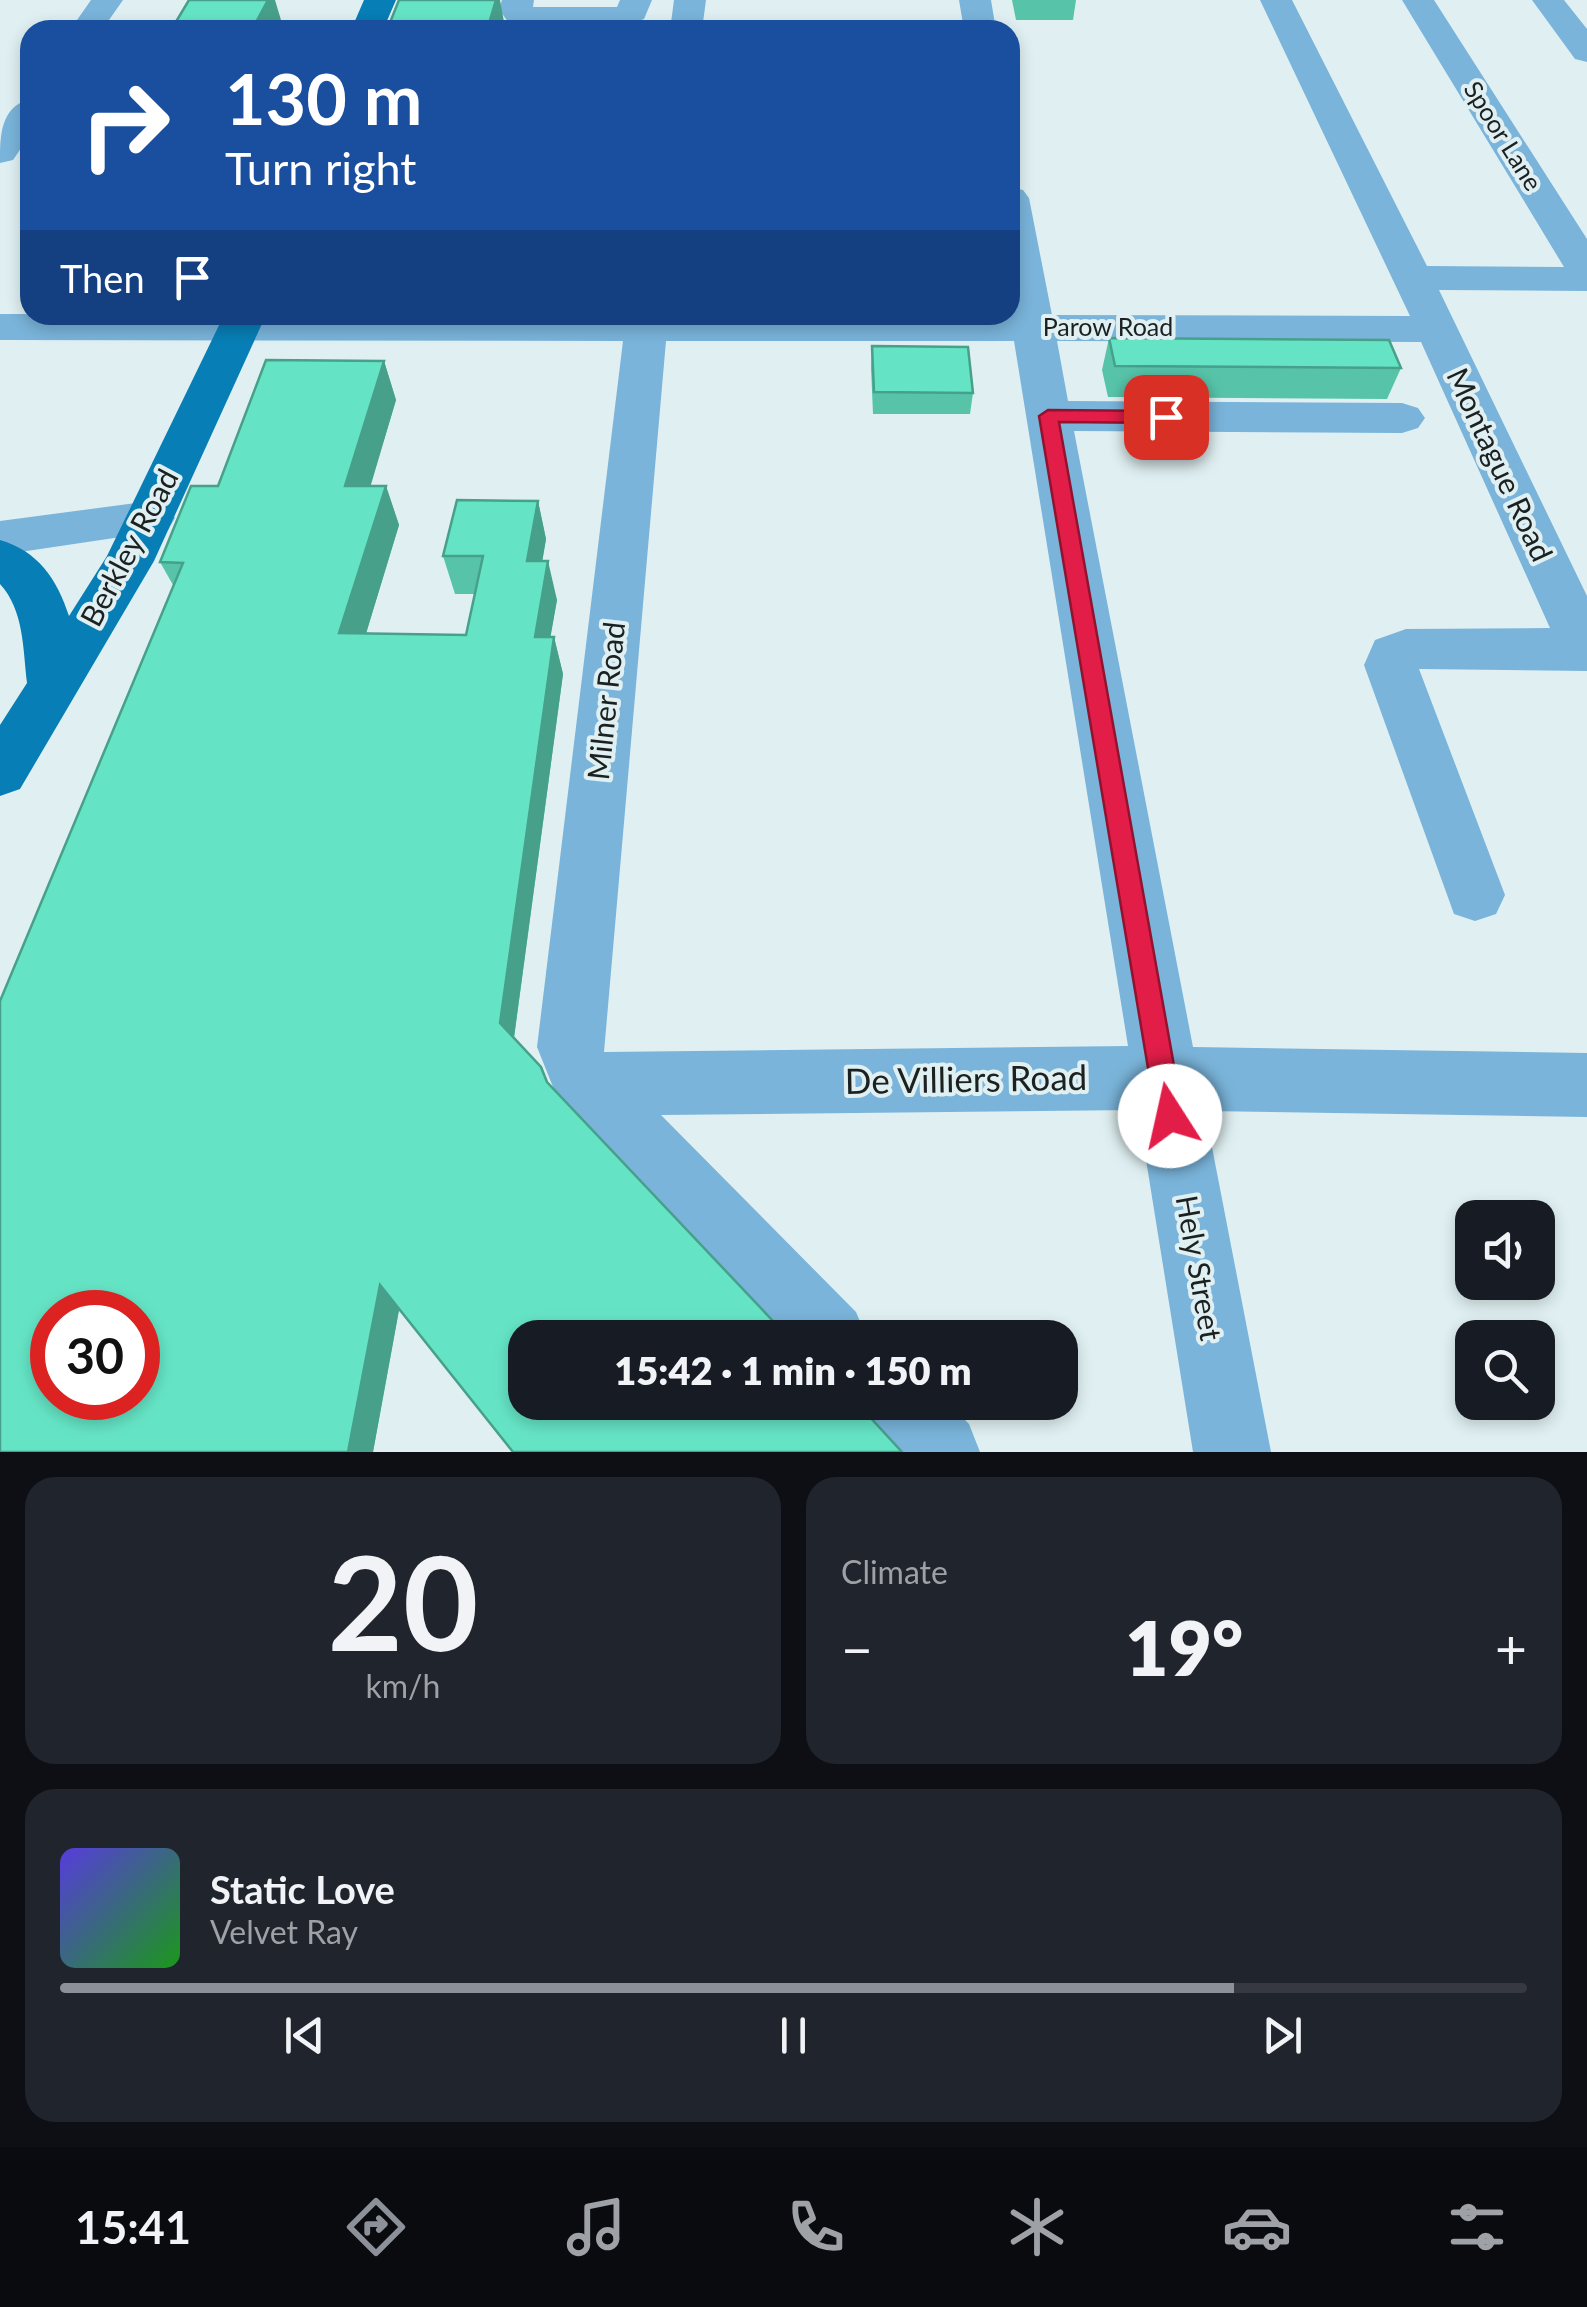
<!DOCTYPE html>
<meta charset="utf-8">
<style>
body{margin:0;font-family:Lato,sans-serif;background:#20242c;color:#f1f3f6;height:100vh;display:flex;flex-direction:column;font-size:38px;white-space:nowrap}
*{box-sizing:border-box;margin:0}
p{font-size:32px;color:#9ea1a6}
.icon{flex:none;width:55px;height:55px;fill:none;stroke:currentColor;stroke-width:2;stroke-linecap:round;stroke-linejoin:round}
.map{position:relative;height:1452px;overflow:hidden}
.drawer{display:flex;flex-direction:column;gap:25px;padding:25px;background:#0d0f14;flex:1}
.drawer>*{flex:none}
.hud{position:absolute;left:20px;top:20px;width:1000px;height:305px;border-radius:30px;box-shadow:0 5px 15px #0003;background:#1a4fa0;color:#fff;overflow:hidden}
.buttons{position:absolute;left:1455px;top:1200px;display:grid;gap:20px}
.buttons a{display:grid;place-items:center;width:100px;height:100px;border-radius:20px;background:#171b24;box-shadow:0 5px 15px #0003;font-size:50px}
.speed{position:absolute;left:30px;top:1290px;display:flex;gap:20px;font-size:50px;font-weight:700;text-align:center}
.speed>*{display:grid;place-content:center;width:130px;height:130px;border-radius:50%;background:#171b24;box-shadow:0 5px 15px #0003;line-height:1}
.speed .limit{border:15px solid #d22;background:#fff;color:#111}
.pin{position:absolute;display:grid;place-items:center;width:85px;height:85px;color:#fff;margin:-42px;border-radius:20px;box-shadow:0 5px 15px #0006}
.me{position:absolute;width:110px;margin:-55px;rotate:350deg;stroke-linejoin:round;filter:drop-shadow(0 0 8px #0008)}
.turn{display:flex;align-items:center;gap:35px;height:210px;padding:0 40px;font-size:45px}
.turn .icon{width:130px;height:130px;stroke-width:2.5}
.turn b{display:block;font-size:70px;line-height:85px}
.then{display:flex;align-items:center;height:95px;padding:0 40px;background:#0003;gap:20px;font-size:38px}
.big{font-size:75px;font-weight:800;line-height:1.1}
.drawer .tile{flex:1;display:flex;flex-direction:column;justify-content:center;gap:15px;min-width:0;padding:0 35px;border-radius:30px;background:#20242c}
.drawer .dial{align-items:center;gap:0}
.dial b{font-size:130px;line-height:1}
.song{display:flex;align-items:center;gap:30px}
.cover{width:120px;height:120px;border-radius:15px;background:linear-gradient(135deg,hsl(250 70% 55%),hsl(120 70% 35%))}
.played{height:10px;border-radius:5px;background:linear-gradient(90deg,#8c9099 80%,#363941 80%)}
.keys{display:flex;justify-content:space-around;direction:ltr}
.heat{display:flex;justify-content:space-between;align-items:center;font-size:55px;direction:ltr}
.drawer .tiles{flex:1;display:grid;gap:25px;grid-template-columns:1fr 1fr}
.tile:last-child{grid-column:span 2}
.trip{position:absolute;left:508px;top:1320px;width:570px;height:100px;border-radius:30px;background:#171b24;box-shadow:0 5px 15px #0003;font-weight:800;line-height:100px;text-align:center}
.tabs{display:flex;height:160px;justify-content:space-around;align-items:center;background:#090b0e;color:#9ea1a6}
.tabs .icon{width:70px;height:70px}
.tabs .selected{color:#8c9099}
.tabs b{font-size:45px;color:#f1f3f6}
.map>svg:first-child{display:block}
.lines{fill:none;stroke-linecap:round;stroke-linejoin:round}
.minor{fill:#7ab4da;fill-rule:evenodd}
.major{fill:#077eb5;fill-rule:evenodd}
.wall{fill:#57c4a9}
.shaded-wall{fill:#47a08a}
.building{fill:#65e4c5;stroke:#47a08a;stroke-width:2.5;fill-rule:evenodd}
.route{fill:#e11d48;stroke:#92132f;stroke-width:2.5}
.labels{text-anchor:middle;stroke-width:8;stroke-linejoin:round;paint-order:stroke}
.far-street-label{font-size:25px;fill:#1b2021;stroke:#e0f0f2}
.street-label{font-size:30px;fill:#1b2021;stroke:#e0f0f2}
.near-street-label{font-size:35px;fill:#1b2021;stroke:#e0f0f2}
</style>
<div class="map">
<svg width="1587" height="1452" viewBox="0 0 1587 1452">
<rect width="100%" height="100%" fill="#e0f0f2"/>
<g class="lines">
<path class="minor" d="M91,0H123L102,30H70Z
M502,0H534L533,7H617L620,0H652L644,19L622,27L519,25L508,22L499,9Z
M674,0H706L702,30H670Z
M959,0H991L996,30H964Z
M1260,0H1292L1427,266L1564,267L1402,0H1434L1587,239V291L1439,290L1587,596V671L1419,669L1505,895L1496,914L1475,921L1454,914L1364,665L1375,640L1406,629L1550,628L1421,342L1057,341L1068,401L1402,403L1418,408L1425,418L1418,428L1402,433L1074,431L1193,1047L1587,1053V1117L1205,1111L1271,1452H1193L1138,1110L661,1115L856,1312L867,1338H778L561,1107L537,1047L623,341L0,340V314L1010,315V187L1023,190L1029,198L1052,315L1410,316ZM666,341H1014L1128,1046L604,1052Z
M1532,0H1564L1587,29V62L1575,59Z
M30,99V135L13,160L0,163C0,136 0,107 30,99Z
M151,501L168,506L175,518L168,530L0,555V521Z
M855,1402H947L969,1424L980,1452H887L866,1429Z"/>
<path class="major" d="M364,0H396L383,30H351Z
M224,315H266L154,561L20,789L0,796V725L27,683C23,649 24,610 0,584V540C38,551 57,579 69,616L107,556Z"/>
</g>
<path class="wall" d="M1012,0H1076L1073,20H1016Z
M1109,338L1401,368L1387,399L1108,397L1102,370Z
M872,346L973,393L970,414H873L871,368Z
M384,361L396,400L370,486H386L399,525L366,633L466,635L475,594H455L443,556L538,501L546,539L542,561L557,600L550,637H554L563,674L514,1038L399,1309L373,1452H0L173,585L160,562L218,486Z"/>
<path class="shaded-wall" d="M258,0H275L281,20L275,30H252Z
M494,0H500L504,22L501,30H487Z
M384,361L396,400L359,525L345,486Z
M386,486L399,525L355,670L339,633Z
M538,501L546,539L536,599L527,561Z
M548,561L557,600L544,674L535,637Z
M554,637L563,674L512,1052L500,1023Z
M380,1285L400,1305L373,1452H348Z"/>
<path class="building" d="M189,0H268L252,30H171Z
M399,0H496L487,30H387Z
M1109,338L1389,340L1401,368L1115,366Z
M872,346L968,347L973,393L874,392Z
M266,360L384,361L345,486H386L339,633L466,635L483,556H443L457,500L538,501L527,561H548L535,637H554L500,1023L541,1067L547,1082L774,1322L781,1323L795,1338H525V1402H856L902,1452H513L380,1285L348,1452H0V1001L183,563L160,562L191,486H218ZM52,1312H138V1398H52Z"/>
<path class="route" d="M1048,410L1166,411L1176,417L1166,423L1059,422L1183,1116L1179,1125L1170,1129L1160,1125L1156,1116L1039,416Z"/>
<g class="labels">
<g class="far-street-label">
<text transform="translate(1503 136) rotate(58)" y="9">Spoor Lane</text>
<text x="1108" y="336">Parow Road</text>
</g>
<g class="street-label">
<text transform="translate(1499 465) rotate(65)" y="10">Montague Road</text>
<text transform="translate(130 548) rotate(-62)" y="10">Berkley Road</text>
<text transform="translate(607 701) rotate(-84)" y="10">Milner Road</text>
<text transform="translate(1198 1268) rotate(80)" y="10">Hely Street</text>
</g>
<g class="near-street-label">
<text transform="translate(966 1080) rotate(-1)" y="12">De Villiers Road</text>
</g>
</g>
</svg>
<div class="buttons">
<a><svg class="icon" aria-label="sound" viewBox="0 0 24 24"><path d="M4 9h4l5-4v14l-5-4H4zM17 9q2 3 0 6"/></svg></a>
<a><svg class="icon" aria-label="search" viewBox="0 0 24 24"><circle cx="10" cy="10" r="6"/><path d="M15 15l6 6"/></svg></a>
</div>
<div class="speed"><div class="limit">30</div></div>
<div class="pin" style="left:1166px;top:417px;background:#d93025"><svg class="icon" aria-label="arrive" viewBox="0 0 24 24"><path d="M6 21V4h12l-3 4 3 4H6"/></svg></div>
<svg class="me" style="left:1170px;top:1116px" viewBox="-20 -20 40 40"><circle r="19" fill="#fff"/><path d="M0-13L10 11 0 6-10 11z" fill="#e11d48"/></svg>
<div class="trip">15:42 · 1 min · 150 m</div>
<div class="hud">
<div class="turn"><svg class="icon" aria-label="right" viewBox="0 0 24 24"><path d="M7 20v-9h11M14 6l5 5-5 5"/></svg><div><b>130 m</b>Turn right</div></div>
<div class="then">Then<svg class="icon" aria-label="arrive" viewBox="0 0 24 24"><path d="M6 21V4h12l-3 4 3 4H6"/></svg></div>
</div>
</div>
<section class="drawer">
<div class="tiles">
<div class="tile dial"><b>20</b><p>km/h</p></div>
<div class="tile"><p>Climate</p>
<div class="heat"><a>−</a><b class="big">19°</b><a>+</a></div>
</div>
<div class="tile">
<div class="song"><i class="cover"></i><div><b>Static Love</b><p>Velvet Ray</p></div></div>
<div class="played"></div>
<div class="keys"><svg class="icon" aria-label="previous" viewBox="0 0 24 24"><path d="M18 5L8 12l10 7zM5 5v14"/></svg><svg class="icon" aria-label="pause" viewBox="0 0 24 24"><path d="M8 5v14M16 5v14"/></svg><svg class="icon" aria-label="next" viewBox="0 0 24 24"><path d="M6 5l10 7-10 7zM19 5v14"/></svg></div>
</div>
</div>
</section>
<nav class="tabs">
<b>15:41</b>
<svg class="icon selected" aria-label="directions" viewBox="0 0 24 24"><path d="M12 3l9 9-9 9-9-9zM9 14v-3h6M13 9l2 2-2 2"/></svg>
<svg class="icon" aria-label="music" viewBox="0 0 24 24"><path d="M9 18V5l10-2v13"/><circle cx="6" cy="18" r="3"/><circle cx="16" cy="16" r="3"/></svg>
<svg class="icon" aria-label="phone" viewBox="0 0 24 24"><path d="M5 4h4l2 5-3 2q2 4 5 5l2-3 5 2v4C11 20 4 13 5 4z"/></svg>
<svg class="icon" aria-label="climate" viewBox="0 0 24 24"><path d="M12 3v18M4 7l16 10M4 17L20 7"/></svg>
<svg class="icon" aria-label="car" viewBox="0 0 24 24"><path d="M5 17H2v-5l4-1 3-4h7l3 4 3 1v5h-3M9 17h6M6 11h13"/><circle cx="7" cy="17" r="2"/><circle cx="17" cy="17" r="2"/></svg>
<svg class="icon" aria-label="filters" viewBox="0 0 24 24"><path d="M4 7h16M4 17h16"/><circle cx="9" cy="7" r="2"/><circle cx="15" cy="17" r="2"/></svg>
</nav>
